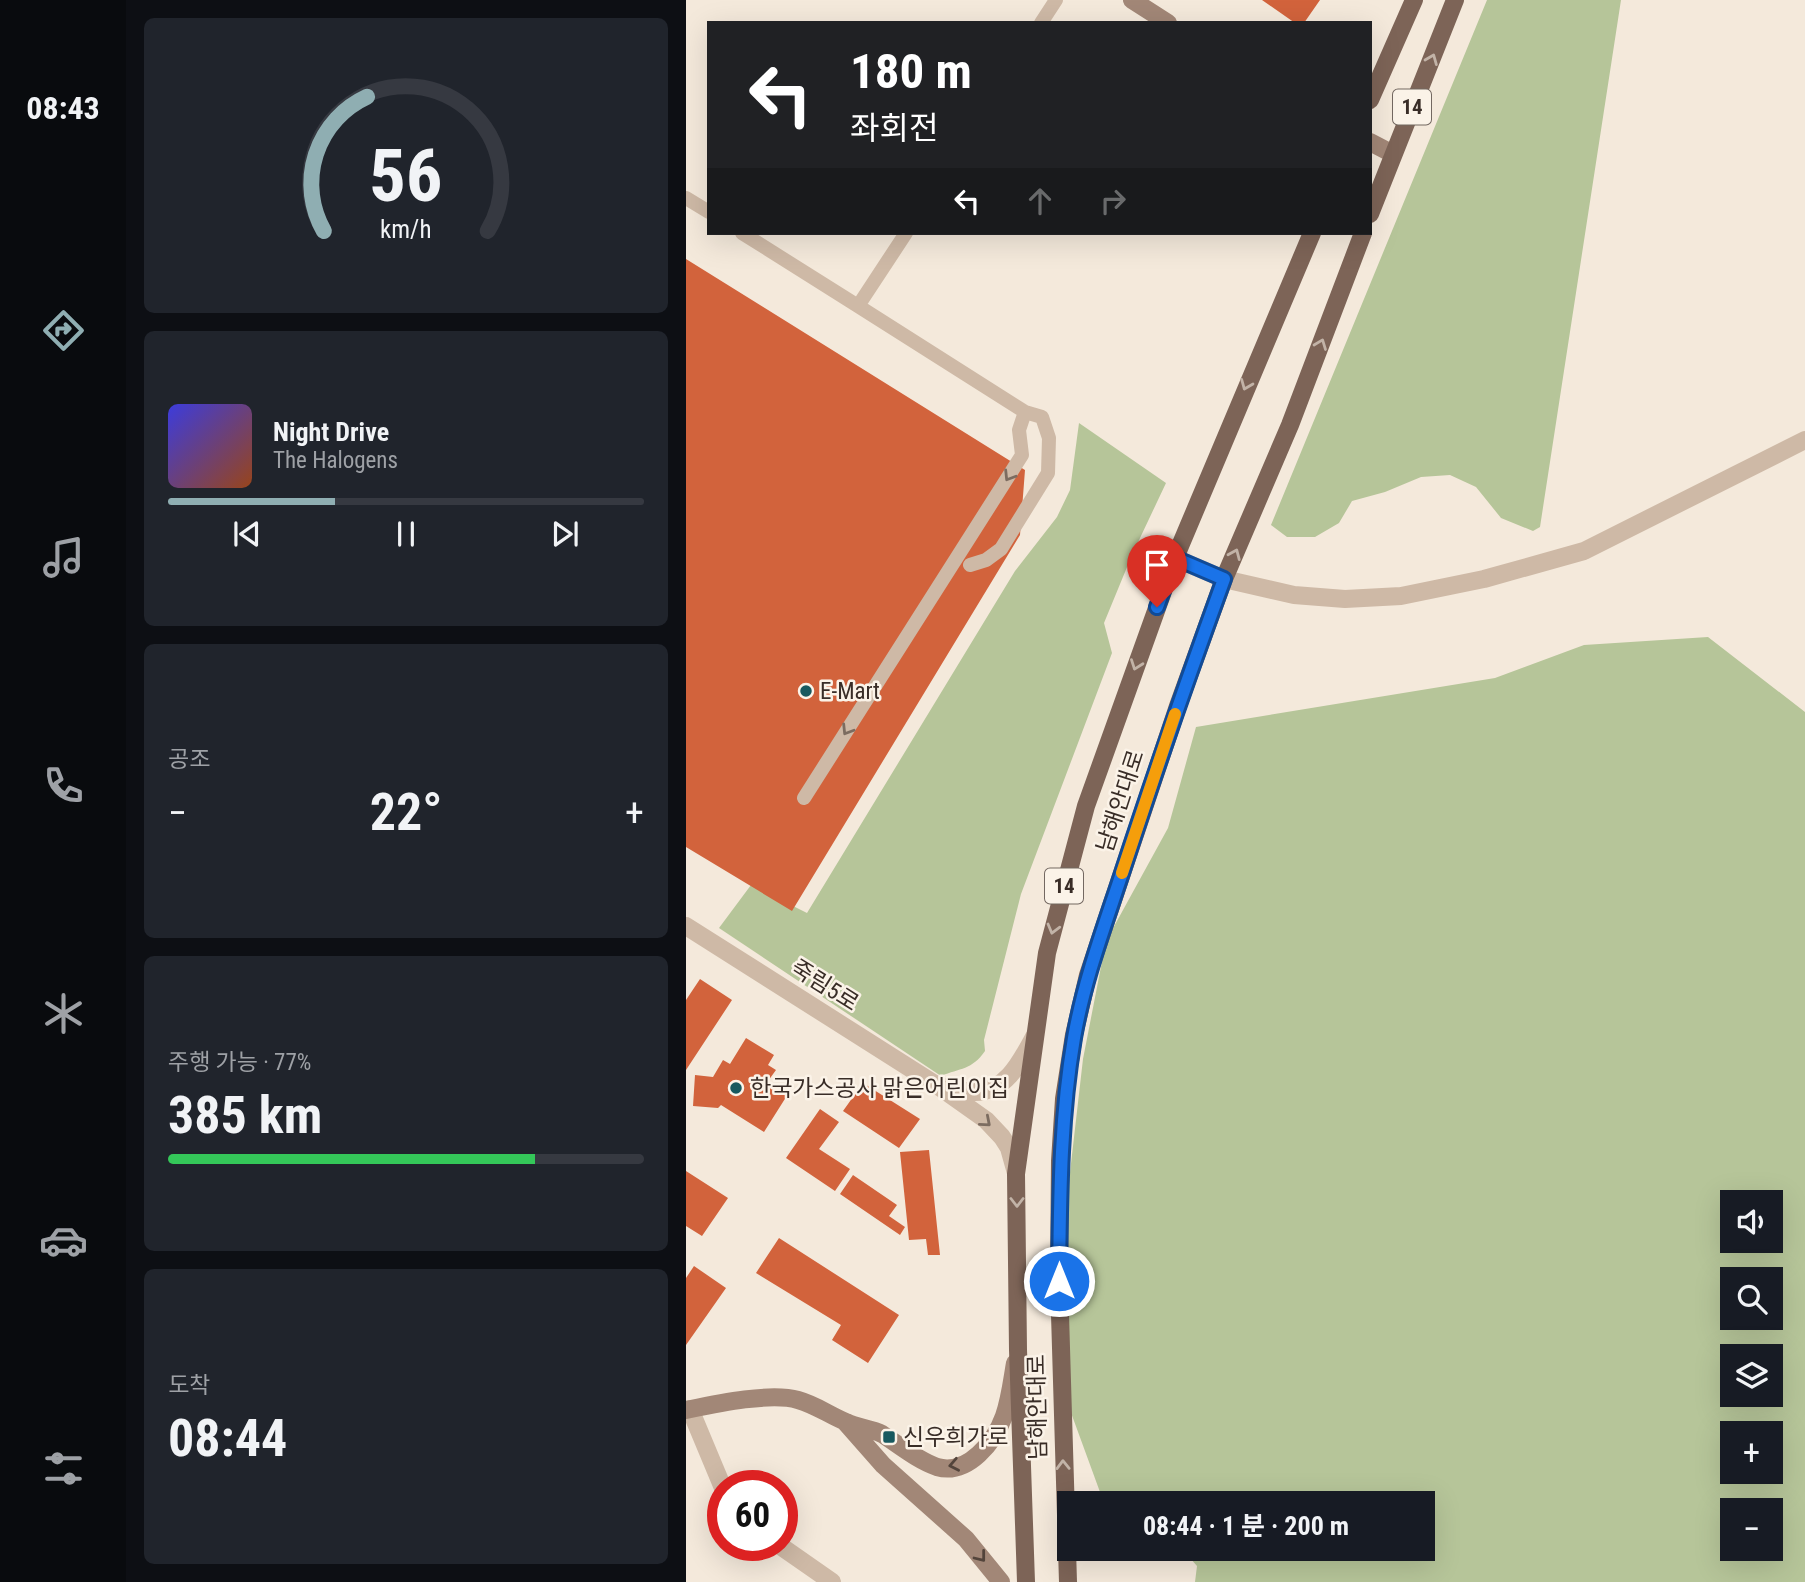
<!DOCTYPE html>
<html lang="ko">
<meta charset="utf-8">
<style>
body{margin:0;font-family:"Roboto Condensed","Noto Sans KR",sans-serif;background:#20242c;color:#f1f3f6;height:100vh;display:flex;flex-direction:column;font-size:26px;white-space:nowrap}
*{box-sizing:border-box;margin:0}
p{font-size:23px;color:#9ea1a6}
.icon{flex:none;width:38px;height:38px;fill:none;stroke:currentColor;stroke-width:2;stroke-linecap:round;stroke-linejoin:round}
.map{position:relative;flex:1;overflow:hidden}
.sheet{display:flex;flex-direction:column;gap:18px;padding:18px;background:#0d0f14;width:560px}
.sheet>*{flex:none}
.top-card{position:absolute;left:21px;top:21px;width:665px;height:214px;border-radius:0px;box-shadow:0 7px 28px #0002;background:#202124;color:#fff;overflow:hidden}
.controls{position:absolute;left:1034px;top:1190px;display:grid;gap:14px}
.controls a{display:grid;place-items:center;width:63px;height:63px;border-radius:0px;background:#171b24;box-shadow:0 7px 28px #0002;font-size:35px}
.speed{position:absolute;left:21px;top:1470px;display:flex;gap:14px;font-size:35px;font-weight:700;text-align:center}
.speed>*{display:grid;place-content:center;width:91px;height:91px;border-radius:50%;background:#171b24;box-shadow:0 7px 28px #0002;line-height:1}
.speed .limit{border:10px solid #d22;background:#fff;color:#111}
.pin{position:absolute;display:grid;place-items:center;width:60px;height:60px;color:#fff;margin:-72px -30px;border-radius:50% 50% 50% 0;rotate:-45deg;box-shadow:0 0 7px #0007}
.pin .icon{rotate:45deg}
.me{position:absolute;width:77px;margin:-38px;rotate:0deg;stroke-linejoin:round;filter:drop-shadow(0 0 5px #0008)}
.turn{display:flex;align-items:center;gap:24px;height:147px;padding:0 28px;font-size:32px}
.turn .icon{width:91px;height:91px;stroke-width:2.5}
.turn b{display:block;font-size:49px;line-height:60px}
.lanes{display:flex;align-items:center;height:66px;padding:0 28px;background:#0003;justify-content:center;gap:35px;direction:ltr}
.lanes .off{opacity:.35}
.big{font-size:52px;font-weight:700;line-height:1.1}
.sheet .tile{flex:1;display:flex;flex-direction:column;justify-content:center;gap:10px;min-width:0;padding:0 24px;border-radius:10px;background:#20242c}
.sheet .dial{align-items:center;gap:0}
.dial svg{height:182px;overflow:visible;fill:none;stroke:#363941;stroke-width:7;stroke-linecap:round;text-anchor:middle}
.dial text{fill:#f1f3f6;stroke:none}
.song{display:flex;align-items:center;gap:21px}
.cover{width:84px;height:84px;border-radius:10px;background:linear-gradient(135deg,hsl(240 70% 55%),hsl(20 70% 35%))}
.played{height:7px;border-radius:4px;background:linear-gradient(90deg,#8faeb2 35%,#363941 35%)}
.keys{display:flex;justify-content:space-around;direction:ltr}
.heat{display:flex;justify-content:space-between;align-items:center;font-size:38px;direction:ltr}
.charge{height:10px;border-radius:5px;background:linear-gradient(90deg,#34c759 77%,#363941 0)}
.trip{position:absolute;left:371px;top:1491px;width:378px;height:70px;border-radius:0px;background:#171b24;box-shadow:0 7px 28px #0002;font-weight:700;line-height:70px;text-align:center}
main{display:flex;flex:1;min-height:0}
.menu{display:flex;flex-direction:column;width:126px;justify-content:space-around;align-items:center;background:#090b0e;color:#9ea1a6}
.menu .icon{width:49px;height:49px}
.menu .current{color:#8faeb2}
.menu b{font-size:32px;color:#f1f3f6}
.map>svg:first-child{display:block}
.green{fill:#b6c599;fill-rule:evenodd}
.building{fill:#d2633c}
.lines{fill:none;stroke-linecap:round;stroke-linejoin:round}
.lane{stroke:#ceb9a6;stroke-width:14}
.street{stroke:#ceb9a6;stroke-width:18}
.secondary{stroke:#a28777;stroke-width:18}
.primary{stroke:#7d6457;stroke-width:18}
.oneway{stroke:#c2b3a7}
.oneway2{stroke:#7c6c60}
.oneway3{stroke:#53443b}
.route-casing{stroke:#114b97;stroke-width:18}
.route{stroke:#1a73e8;stroke-width:12}
.slow{stroke:#f59e0b;stroke-width:12}
.poi-dot{fill:#18595f;stroke:#fbf3e8;stroke-width:2.5}
.labels{text-anchor:middle;stroke-width:5;stroke-linejoin:round;paint-order:stroke}
.shield{fill:#fbf3e8;stroke:#736861;stroke-width:2}
.shield-label{font-size:21px;font-weight:bold;fill:#392d27}
.poi-label{font-size:23px;fill:#392d27;stroke:#fbf3e8;text-anchor:start}
.street-label{font-size:23px;fill:#392d27;stroke:#fbf3e8}
</style>
<main>
<nav class="menu">
<b>08:43</b>
<svg class="icon current" aria-label="directions" viewBox="0 0 24 24"><path d="M12 3l9 9-9 9-9-9zM9 14v-3h6M13 9l2 2-2 2"/></svg>
<svg class="icon" aria-label="music" viewBox="0 0 24 24"><path d="M9 18V5l10-2v13"/><circle cx="6" cy="18" r="3"/><circle cx="16" cy="16" r="3"/></svg>
<svg class="icon" aria-label="phone" viewBox="0 0 24 24"><path d="M5 4h4l2 5-3 2q2 4 5 5l2-3 5 2v4C11 20 4 13 5 4z"/></svg>
<svg class="icon" aria-label="climate" viewBox="0 0 24 24"><path d="M12 3v18M4 7l16 10M4 17L20 7"/></svg>
<svg class="icon" aria-label="car" viewBox="0 0 24 24"><path d="M5 17H2v-5l4-1 3-4h7l3 4 3 1v5h-3M9 17h6M6 11h13"/><circle cx="7" cy="17" r="2"/><circle cx="17" cy="17" r="2"/></svg>
<svg class="icon" aria-label="filters" viewBox="0 0 24 24"><path d="M4 7h16M4 17h16"/><circle cx="9" cy="7" r="2"/><circle cx="15" cy="17" r="2"/></svg>
</nav>
<section class="sheet">
<div class="tile dial"><svg viewBox="0 0 100 80">
<path d="M14 69A42 42 0 1 1 86 69"/>
<path d="M14 69A42 42 0 0 1 33 10" stroke="#8faeb2"/>
<text x="50" y="56" font-size="32" font-weight="700">56</text>
<text x="50" y="72" font-size="11">km/h</text>
</svg></div>
<div class="tile">
<div class="song"><i class="cover"></i><div><b>Night Drive</b><p>The Halogens</p></div></div>
<div class="played"></div>
<div class="keys"><svg class="icon" aria-label="previous" viewBox="0 0 24 24"><path d="M18 5L8 12l10 7zM5 5v14"/></svg><svg class="icon" aria-label="pause" viewBox="0 0 24 24"><path d="M8 5v14M16 5v14"/></svg><svg class="icon" aria-label="next" viewBox="0 0 24 24"><path d="M6 5l10 7-10 7zM19 5v14"/></svg></div>
</div>
<div class="tile"><p>공조</p>
<div class="heat"><a>−</a><b class="big">22°</b><a>+</a></div>
</div>
<div class="tile"><p>주행 가능 · 77%</p><b class="big">385 km</b><div class="charge"></div></div>
<div class="tile"><p>도착</p><b class="big">08:44</b></div>
</section>
<div class="map">
<svg width="1119" height="1582" viewBox="0 0 1119 1582">
<rect width="100%" height="100%" fill="#f4e9db"/>
<path class="green" d="M801,0H935L854,527L847,531L815,518L790,487L764,475L735,477L699,492L666,501L653,523L629,537H601L585,525Z
M393,423L480,483L446,555L418,623L426,653L335,894L298,1040L299,1051C286,1070 274,1068 255,1076L33,928L65,885L121,913L329,571L371,517L384,490Z
M1022,637L1119,712V1582H509L511,1566L496,1549H737V1503H418L384,1410L380,1207L397,1059L420,941L482,828L510,727L809,678L898,645ZM1046,1202H1085V1241H1046ZM1046,1279H1085V1318H1046ZM1046,1356H1085V1395H1046ZM1046,1433H1085V1472H1046ZM1046,1510H1085V1549H1046Z"/>
<path class="building" d="M576,0H634L618,23H609Z
M0,259L339,470L334,535L106,911L0,847Z
M14,979L46,1000L0,1070V1000Z
M60,1038L88,1055L82,1065L90,1070L82,1081L102,1094L78,1132L35,1105L32,1108L7,1106L9,1075L27,1077L37,1060L44,1064Z
M177,1083L234,1119L213,1148L157,1111Z
M134,1109L153,1122L133,1149L164,1169L149,1191L100,1158Z
M243,1150L254,1255H242L240,1239L223,1240L214,1152Z
M0,1171L42,1198L16,1236L0,1226Z
M167,1175L211,1205L203,1216L219,1227L214,1235L154,1194Z
M93,1238L213,1315L182,1363L146,1340L155,1325L70,1273Z
M8,1266L40,1288L0,1345V1278Z"/>
<g class="lines">
<path class="lane" d="M355,23L370,0
M0,198L23,212
M56,233L172,306L220,233
M172,306L339,412L356,417L363,438L362,473L315,549L300,560L284,565
M118,798L336,455L333,430L339,412"/>
<path class="street" d="M489,558L538,579L608,595L659,599L715,596L798,579L898,551L1119,440
M0,926L252,1086L300,1120L316,1137L323,1148L330,1173
M255,1086C266,1088 278,1092 289,1092C320,1092 335,1061 348,1037
M4,1409L37,1488
M93,1545L146,1582"/>
<path class="secondary" d="M446,0L482,23
M684,142L707,154
M0,1410C29,1404 84,1392 112,1400C130,1405 143,1415 160,1422C171,1428 185,1428 196,1434C213,1445 231,1460 251,1467C282,1476 309,1441 318,1416C324,1399 326,1380 329,1363
M160,1423L197,1465L280,1539L315,1582"/>
<path class="primary" d="M684,100L728,0
M684,214L769,0
M340,1582L332,1350L330,1174L361,953L400,806L489,558L626,233
M382,1582L373,1281L374,1161L378,1099L388,1035L402,975L492,706L538,579L604,425L677,233"/>
</g>
<defs><path id="oneway-chevron" d="M-2-3.5L2.5 0L-2 3.5" fill="none" stroke-width="1.6" stroke-linecap="round" stroke-linejoin="round" transform="scale(1.75)"/></defs>
<g class="oneway">
<use href="#oneway-chevron" transform="translate(746 59) rotate(-68)"/>
<use href="#oneway-chevron" transform="translate(635 344) rotate(-69)"/>
<use href="#oneway-chevron" transform="translate(560 385) rotate(112)"/>
<use href="#oneway-chevron" transform="translate(549 554) rotate(-67)"/>
<use href="#oneway-chevron" transform="translate(450 665) rotate(110)"/>
<use href="#oneway-chevron" transform="translate(367 929) rotate(105)"/>
<use href="#oneway-chevron" transform="translate(331 1202) rotate(90)"/>
<use href="#oneway-chevron" transform="translate(377 1465) rotate(-91)"/>
</g>
<g class="oneway2">
<use href="#oneway-chevron" transform="translate(323 476) rotate(122)"/>
<use href="#oneway-chevron" transform="translate(161 730) rotate(122)"/>
<use href="#oneway-chevron" transform="translate(300 1122) rotate(41)"/>
</g>
<g class="oneway3">
<use href="#oneway-chevron" transform="translate(268 1465) rotate(169)"/>
<use href="#oneway-chevron" transform="translate(295 1557) rotate(52)"/>
</g>
<g class="lines">
<defs>
<path id="route" d="M373,1281C374,1199 374,1119 388,1038C398,980 419,925 437,870C469,772 503,675 538,579L489,558L471,607"/>
</defs>
<use href="#route" class="route-casing"/>
<use href="#route" class="route"/>
<path class="slow" d="M436,873L489,714"/>
</g>
<g class="poi-dot">
<circle cx="120" cy="691" r="7"/>
<circle cx="50" cy="1088" r="7"/>
<rect x="196" y="1430" width="14" height="14" rx="3.5"/>
</g>
<g class="labels">
<g class="shield">
<rect x="707" y="89.5" width="38" height="35" rx="5"/>
<rect x="359" y="868.5" width="38" height="35" rx="5"/>
</g>
<g class="shield-label">
<text x="726" y="114">14</text>
<text x="378" y="893">14</text>
</g>
<g class="poi-label">
<text x="134" y="699">E-Mart</text>
<text x="64" y="1096">한국가스공사 맑은어린이집</text>
<text x="217" y="1445">신우희가로</text>
</g>
<g class="street-label">
<text transform="translate(434 801) rotate(-72)" y="8">남해안대로</text>
<text transform="translate(139 985) rotate(32)" y="8">죽림5로</text>
<text transform="translate(351 1407) rotate(-91)" y="8">남해안대로</text>
</g>
</g>
</svg>
<div class="controls">
<a><svg class="icon" aria-label="sound" viewBox="0 0 24 24"><path d="M4 9h4l5-4v14l-5-4H4zM17 9q2 3 0 6"/></svg></a>
<a><svg class="icon" aria-label="search" viewBox="0 0 24 24"><circle cx="10" cy="10" r="6"/><path d="M15 15l6 6"/></svg></a>
<a><svg class="icon" aria-label="layers" viewBox="0 0 24 24"><path d="M12 4l9 5-9 5-9-5zM3 14l9 5 9-5"/></svg></a>
<a>+</a>
<a>−</a>
</div>
<div class="speed"><div class="limit">60</div></div>
<div class="pin" style="left:471px;top:607px;background:#d93025"><svg class="icon" aria-label="arrive" viewBox="0 0 24 24"><path d="M6 21V4h12l-3 4 3 4H6"/></svg></div>
<svg class="me" style="left:373px;top:1281px" viewBox="-20 -20 40 40"><circle r="17" fill="#1a73e8" stroke="#fff" stroke-width="3"/><path d="M0-11L8 9 0 5-8 9z" fill="#fff"/></svg>
<div class="trip">08:44 · 1 분 · 200 m</div>
<div class="top-card">
<div class="turn"><svg class="icon" aria-label="left" viewBox="0 0 24 24"><path d="M17 20v-9H6M10 6l-5 5 5 5"/></svg><div><b>180 m</b>좌회전</div></div>
<div class="lanes"><svg class="icon" aria-label="left" viewBox="0 0 24 24"><path d="M17 20v-9H6M10 6l-5 5 5 5"/></svg><svg class="icon off" aria-label="ahead" viewBox="0 0 24 24"><path d="M12 20V5M6 11l6-6 6 6"/></svg><svg class="icon off" aria-label="right" viewBox="0 0 24 24"><path d="M7 20v-9h11M14 6l5 5-5 5"/></svg></div>
</div>
</div>
</main>
